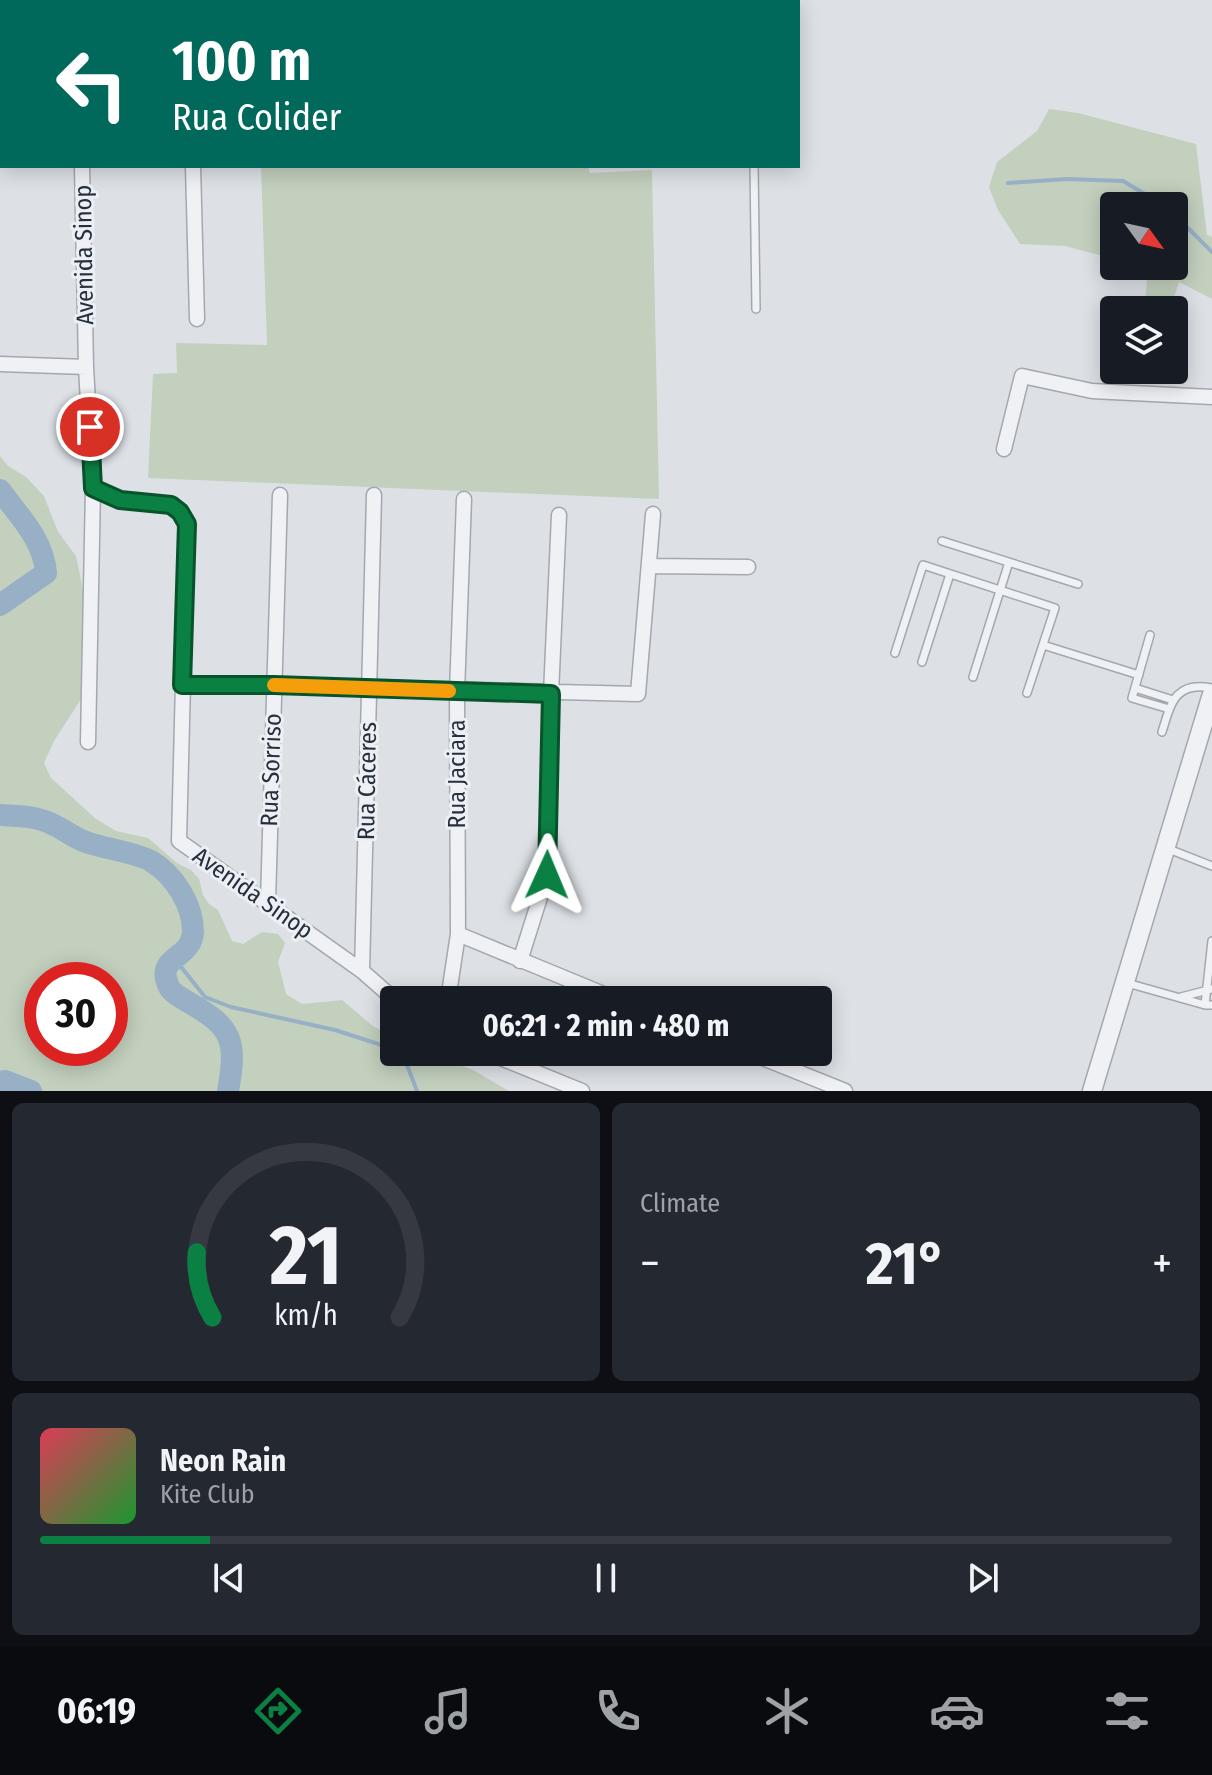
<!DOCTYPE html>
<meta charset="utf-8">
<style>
body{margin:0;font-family:"Fira Sans Condensed",sans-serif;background:#242831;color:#f1f3f6;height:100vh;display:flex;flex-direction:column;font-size:30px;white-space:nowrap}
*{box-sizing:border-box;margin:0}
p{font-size:26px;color:#9ea1a6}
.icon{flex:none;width:44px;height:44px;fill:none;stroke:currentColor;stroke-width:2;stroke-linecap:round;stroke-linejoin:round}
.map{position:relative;height:1091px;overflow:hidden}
.sheet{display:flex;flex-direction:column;gap:12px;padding:12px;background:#0d0f14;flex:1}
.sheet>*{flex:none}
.top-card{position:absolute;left:0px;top:0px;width:800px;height:168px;box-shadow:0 4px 20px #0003;background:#00695c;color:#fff;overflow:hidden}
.needle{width:52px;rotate:123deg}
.controls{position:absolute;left:1100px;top:192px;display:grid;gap:16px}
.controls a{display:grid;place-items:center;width:88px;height:88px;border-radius:8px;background:#171b24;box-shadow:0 4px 20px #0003;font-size:40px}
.speed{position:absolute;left:24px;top:962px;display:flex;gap:16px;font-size:40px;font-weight:700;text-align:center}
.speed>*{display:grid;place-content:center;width:104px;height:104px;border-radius:50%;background:#171b24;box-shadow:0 4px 20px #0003;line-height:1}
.speed .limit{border:12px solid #d22;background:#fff;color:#111}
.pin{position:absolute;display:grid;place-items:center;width:68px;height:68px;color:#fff;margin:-34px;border:4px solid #fff;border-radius:50%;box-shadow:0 2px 8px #0007}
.me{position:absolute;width:88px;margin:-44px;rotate:1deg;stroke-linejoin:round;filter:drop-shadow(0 0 6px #0008)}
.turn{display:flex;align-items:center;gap:28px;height:168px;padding:0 40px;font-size:36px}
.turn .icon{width:104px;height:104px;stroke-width:2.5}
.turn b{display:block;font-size:56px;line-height:68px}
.big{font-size:60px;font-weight:700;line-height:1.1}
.sheet .card{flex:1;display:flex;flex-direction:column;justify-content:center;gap:12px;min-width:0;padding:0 28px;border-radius:12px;background:#242831}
.sheet .dial{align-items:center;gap:0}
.dial svg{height:208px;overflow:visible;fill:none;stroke:#363941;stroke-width:7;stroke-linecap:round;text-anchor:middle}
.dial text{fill:#f1f3f6;stroke:none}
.song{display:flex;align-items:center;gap:24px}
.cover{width:96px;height:96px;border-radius:12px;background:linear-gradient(135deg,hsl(350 70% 55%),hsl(130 70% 35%))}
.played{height:8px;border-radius:4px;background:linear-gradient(90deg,#0b8043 15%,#363941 15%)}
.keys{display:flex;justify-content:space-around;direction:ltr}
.heat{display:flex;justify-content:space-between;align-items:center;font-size:44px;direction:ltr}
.sheet .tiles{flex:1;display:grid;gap:12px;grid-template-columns:1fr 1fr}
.card:last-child{grid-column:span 2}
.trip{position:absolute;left:380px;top:986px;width:452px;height:80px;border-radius:8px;background:#171b24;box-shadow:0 4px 20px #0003;font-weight:700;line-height:80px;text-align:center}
.tab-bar{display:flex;height:128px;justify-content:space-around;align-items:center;background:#090b0e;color:#9ea1a6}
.tab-bar .icon{width:56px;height:56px}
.tab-bar .selected{color:#0b8043}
.tab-bar b{font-size:36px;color:#f1f3f6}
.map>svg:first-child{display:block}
.green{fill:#c3d0be;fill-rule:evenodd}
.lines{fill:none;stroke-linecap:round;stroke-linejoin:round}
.stream{stroke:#98b0c6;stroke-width:4}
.river{stroke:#98b0c6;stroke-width:22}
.service-casing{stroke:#a3a8b0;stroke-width:10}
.minor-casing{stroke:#a3a8b0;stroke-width:17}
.tertiary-casing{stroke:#a3a8b0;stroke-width:21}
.service{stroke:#eff1f5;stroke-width:7}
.minor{stroke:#eff1f5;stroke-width:14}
.tertiary{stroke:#eff1f5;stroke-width:18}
.route-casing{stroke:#07532c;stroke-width:20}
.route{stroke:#0b8043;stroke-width:14}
.slow{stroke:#f59e0b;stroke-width:14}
.labels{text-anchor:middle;stroke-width:6;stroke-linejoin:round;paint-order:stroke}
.street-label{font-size:24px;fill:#272f3c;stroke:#ecf0f4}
</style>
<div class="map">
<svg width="1212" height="1091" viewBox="0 0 1212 1091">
<rect width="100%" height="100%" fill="#dde1e6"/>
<path class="green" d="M1049,109L1078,113L1196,144L1207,235L1212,237V299L1179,282L1170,310H1144L1147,281L1126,266H1174V206H1114V259L1065,246L1020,244L998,210L989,187L997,162L1037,131Z
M261,166H588L590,173L652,170L659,499L148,478L153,374L177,373L176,343L267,345Z
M0,456L8,466L26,477L44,496L58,532L76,556L87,609L81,699L54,741L44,763L51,778L96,819L116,831L148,838L177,863L191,870L199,879L203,895L209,904L218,910L232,941L243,944L262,932L278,934L285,943L278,962L286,994L302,1004L342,1000L373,1026L394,1038V1052H423L473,1070L509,1091H0ZM42,980H110V1048H42Z"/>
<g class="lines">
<path class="stream" d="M481,0L486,2
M1008,183L1067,179L1123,181L1165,206
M1174,214L1212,252
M174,958L205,997L231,1007L335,1030L394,1049
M402,1052L417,1091"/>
<path class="river" d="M0,490C18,515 44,540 46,573L0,605
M0,815C19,816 37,816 54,825C65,830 74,838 86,842C105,849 135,852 151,861C174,875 193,904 193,932C192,958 158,956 167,982C170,993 179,996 188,1002C233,1027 237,1041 228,1091
M0,1082L5,1081L31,1091"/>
<defs>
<path id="service" d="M752,0V2
M0,12H2
M754,166L756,309
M942,541L1078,584
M1150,635L1132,698L1169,709
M1043,645L1139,675
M895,653L923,565L1055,608L1027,693
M922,662L950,574
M973,677L1009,562
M1135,688L1173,700
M1162,732C1171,703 1175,681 1212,688
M1166,848L1212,866
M1127,983L1205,1005H1212
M1181,997L1212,989
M1205,1005L1212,941"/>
<path id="minor" d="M79,0V2
M189,0V2
M82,166L86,367L93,488L88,742
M193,166L197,319
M0,364L86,367
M1004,449L1022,376L1092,391L1212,397
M93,488L120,500L171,505L180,512L187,524L179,841L362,971L395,1000
M650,566L748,567
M182,685H274L638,694L653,514
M268,902L280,495
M458,934L618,1000
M520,961L547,875L551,694L559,515
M362,971L374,495
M448,1000L458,934L457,692L464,499
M486,1052L582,1091
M748,1052L845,1091"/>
<path id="tertiary" d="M1092,1091L1212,694"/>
</defs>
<use href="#service" class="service-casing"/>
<use href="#minor" class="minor-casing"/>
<use href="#tertiary" class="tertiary-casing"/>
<use href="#service" class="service"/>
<use href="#minor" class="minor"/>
<use href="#tertiary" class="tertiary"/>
</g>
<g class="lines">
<defs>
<path id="route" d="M90,427L93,488L120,500L171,505L180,512L187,524L182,685H274L551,694L547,875"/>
</defs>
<use href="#route" class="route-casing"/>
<use href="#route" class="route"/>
<path class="slow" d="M274,685L449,691"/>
</g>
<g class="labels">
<g class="street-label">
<text transform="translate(84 255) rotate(-91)" y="8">Avenida Sinop</text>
<text transform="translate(271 770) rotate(-88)" y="8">Rua Sorriso</text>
<text transform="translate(457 774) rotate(-90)" y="8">Rua Jaciara</text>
<text transform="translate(367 781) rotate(-89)" y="8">Rua Cáceres</text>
<text transform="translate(253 893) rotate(35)" y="8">Avenida Sinop</text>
</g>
</g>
</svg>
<div class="controls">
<a><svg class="needle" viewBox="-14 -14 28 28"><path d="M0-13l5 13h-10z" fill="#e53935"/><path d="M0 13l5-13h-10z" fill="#9ea1a6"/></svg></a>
<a><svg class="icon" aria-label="layers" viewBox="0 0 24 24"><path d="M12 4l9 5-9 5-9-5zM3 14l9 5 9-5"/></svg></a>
</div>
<div class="speed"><div class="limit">30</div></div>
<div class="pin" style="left:90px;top:427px;background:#d93025"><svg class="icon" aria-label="arrive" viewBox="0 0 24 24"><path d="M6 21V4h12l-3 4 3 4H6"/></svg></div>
<svg class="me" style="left:547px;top:875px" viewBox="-20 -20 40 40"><path d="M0-17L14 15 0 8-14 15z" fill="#0b8043" stroke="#fff" stroke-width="4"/></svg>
<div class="trip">06:21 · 2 min · 480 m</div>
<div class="top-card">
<div class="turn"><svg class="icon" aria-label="left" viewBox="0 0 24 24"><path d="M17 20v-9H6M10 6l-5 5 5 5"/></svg><div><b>100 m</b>Rua Colider</div></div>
</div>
</div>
<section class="sheet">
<div class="tiles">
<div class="card dial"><svg viewBox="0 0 100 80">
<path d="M14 69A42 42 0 1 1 86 69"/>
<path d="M14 69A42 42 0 0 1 8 44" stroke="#0b8043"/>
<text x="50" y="56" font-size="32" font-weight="700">21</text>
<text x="50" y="72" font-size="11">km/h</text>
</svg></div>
<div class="card"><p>Climate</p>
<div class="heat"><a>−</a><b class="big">21°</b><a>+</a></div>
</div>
<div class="card">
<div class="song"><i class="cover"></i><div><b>Neon Rain</b><p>Kite Club</p></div></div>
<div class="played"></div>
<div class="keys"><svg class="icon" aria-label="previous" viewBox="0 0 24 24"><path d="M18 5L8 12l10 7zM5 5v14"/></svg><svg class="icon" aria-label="pause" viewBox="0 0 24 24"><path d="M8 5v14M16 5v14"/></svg><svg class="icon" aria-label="next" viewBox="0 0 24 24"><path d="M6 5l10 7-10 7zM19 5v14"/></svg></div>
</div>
</div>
</section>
<nav class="tab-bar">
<b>06:19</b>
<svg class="icon selected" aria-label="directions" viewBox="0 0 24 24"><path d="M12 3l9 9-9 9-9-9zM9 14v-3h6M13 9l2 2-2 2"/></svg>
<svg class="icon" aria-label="music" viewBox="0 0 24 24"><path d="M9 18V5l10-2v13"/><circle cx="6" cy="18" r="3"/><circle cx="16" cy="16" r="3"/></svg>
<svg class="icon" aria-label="phone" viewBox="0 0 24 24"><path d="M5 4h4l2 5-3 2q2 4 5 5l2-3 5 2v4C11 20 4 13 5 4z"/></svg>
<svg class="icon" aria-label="climate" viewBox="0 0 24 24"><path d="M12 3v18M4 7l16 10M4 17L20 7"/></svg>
<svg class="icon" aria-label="car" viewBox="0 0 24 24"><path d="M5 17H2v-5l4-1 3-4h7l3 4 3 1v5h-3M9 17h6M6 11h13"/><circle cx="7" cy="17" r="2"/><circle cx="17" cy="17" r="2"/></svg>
<svg class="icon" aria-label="filters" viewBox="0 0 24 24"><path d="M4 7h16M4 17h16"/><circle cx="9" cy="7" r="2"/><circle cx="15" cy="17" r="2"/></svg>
</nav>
